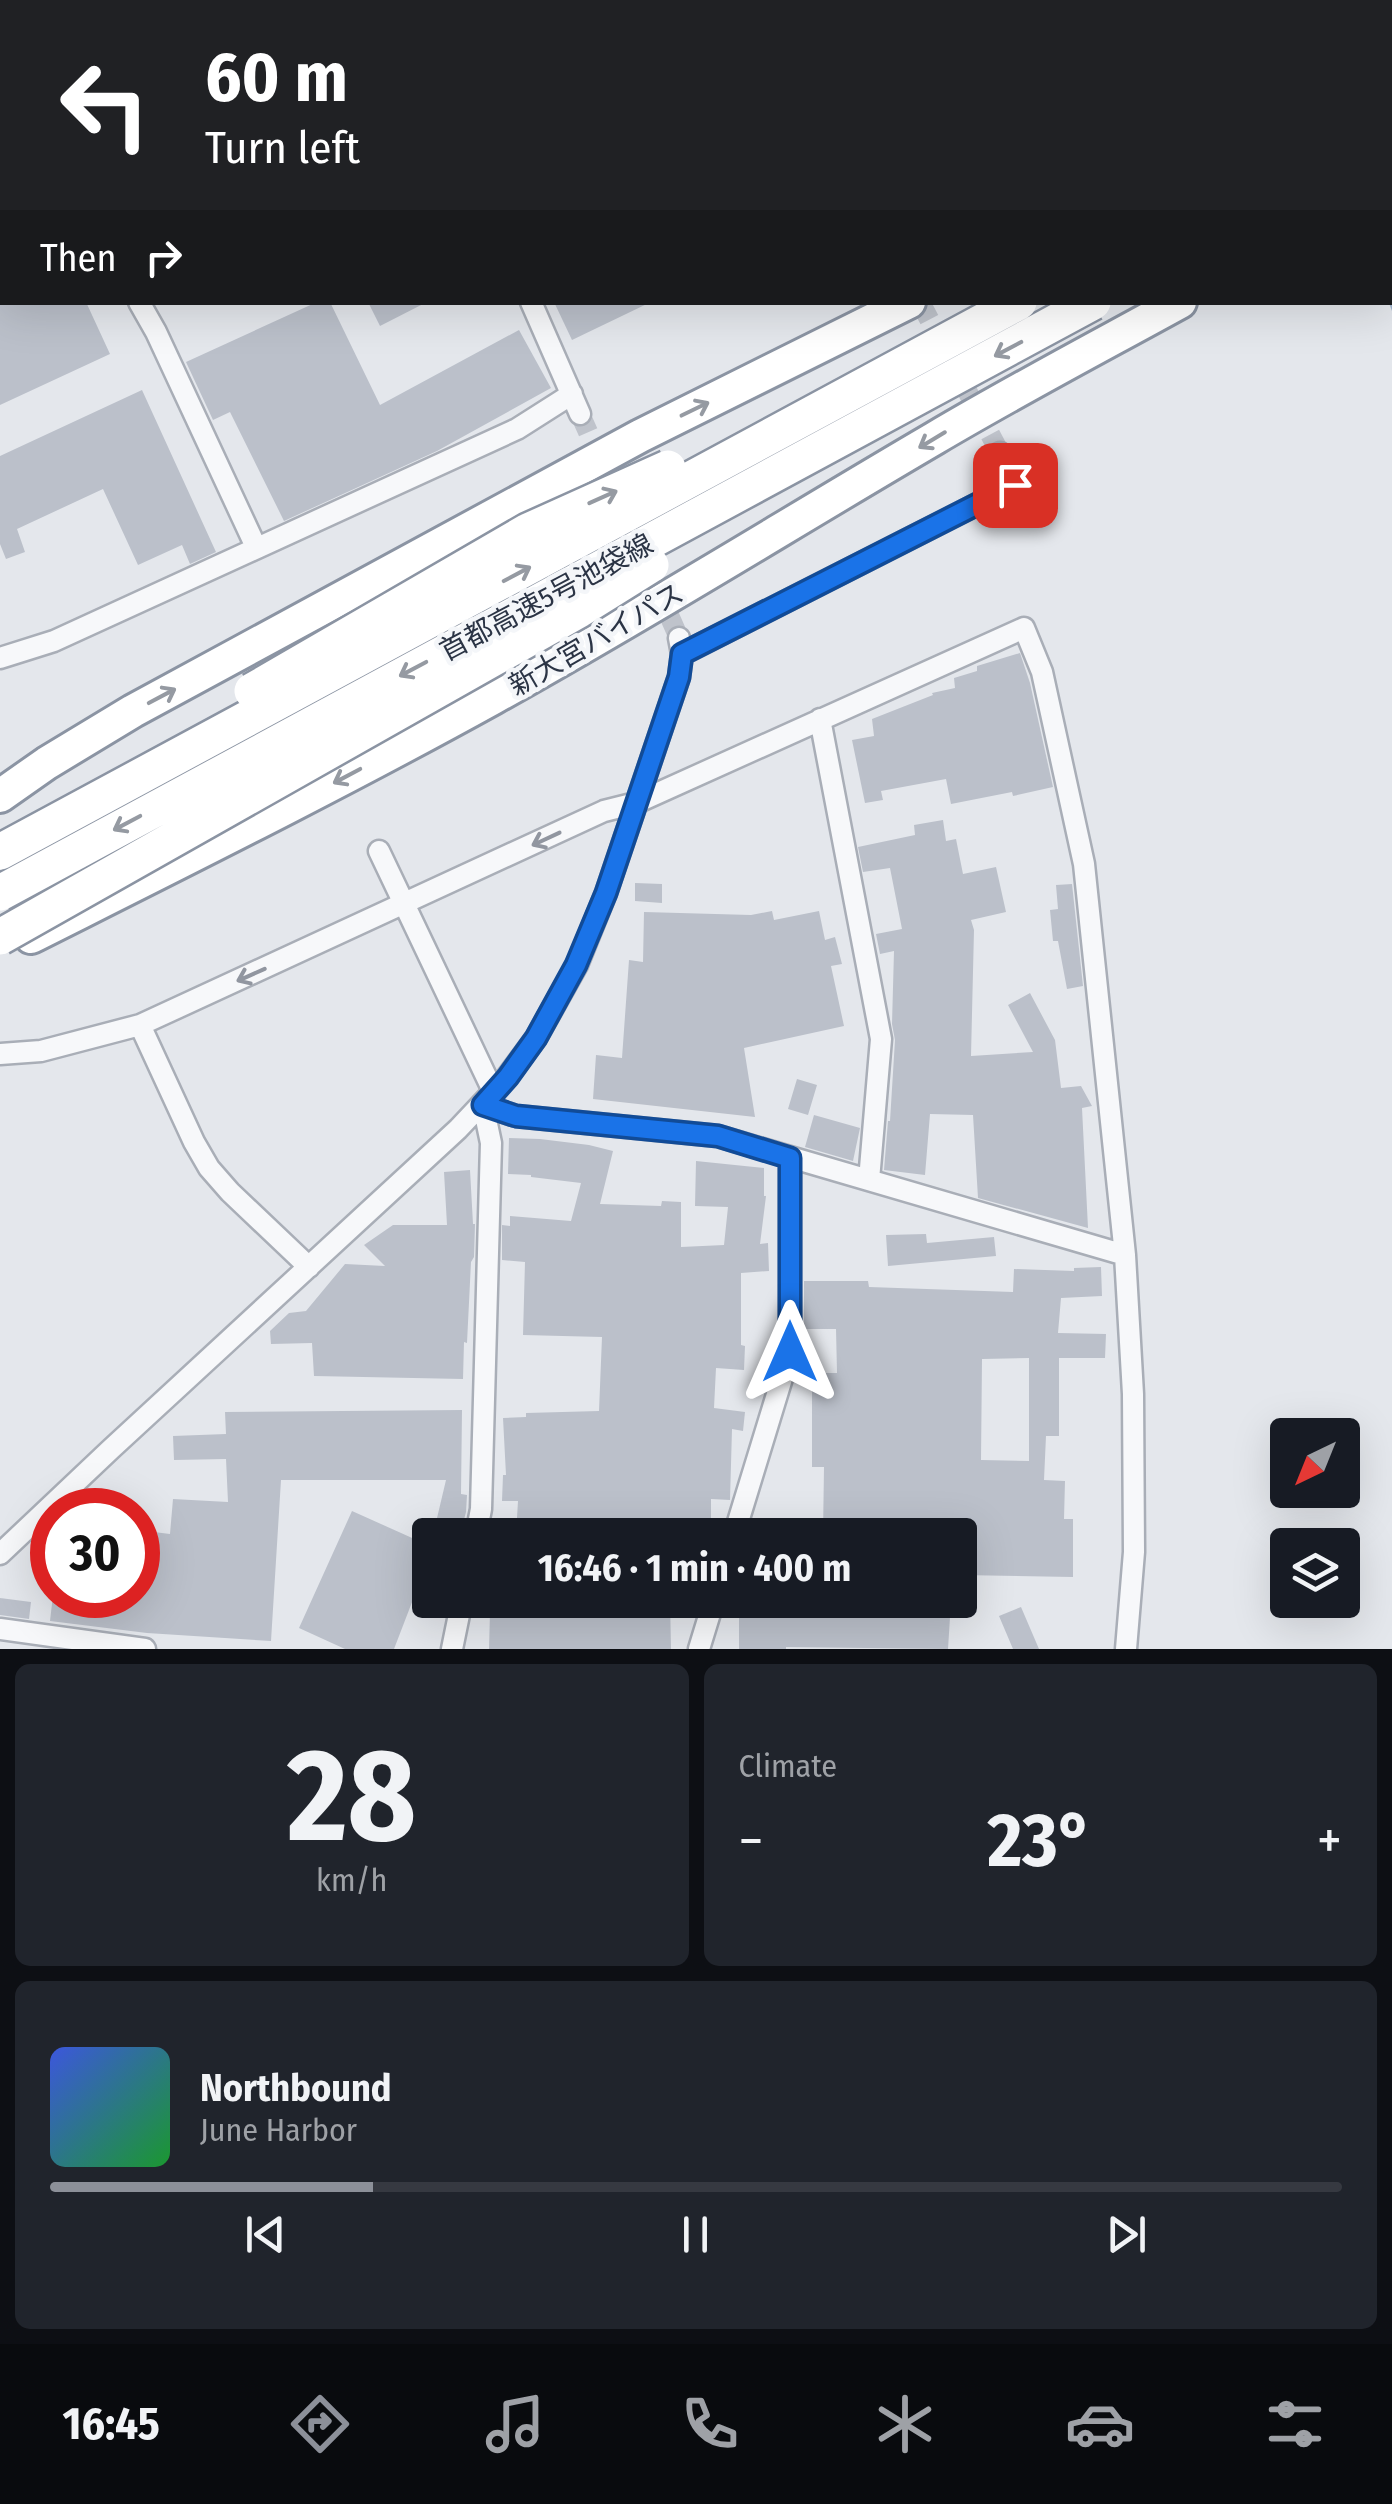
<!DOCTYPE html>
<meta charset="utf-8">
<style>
body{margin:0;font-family:"Fira Sans Condensed","Noto Sans JP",sans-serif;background:#20242c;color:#f1f3f6;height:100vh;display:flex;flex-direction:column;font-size:38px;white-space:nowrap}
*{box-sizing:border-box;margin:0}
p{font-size:32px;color:#9ea1a6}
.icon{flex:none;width:55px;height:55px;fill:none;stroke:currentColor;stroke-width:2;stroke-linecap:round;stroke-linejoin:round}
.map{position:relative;height:1649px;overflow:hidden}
.sheet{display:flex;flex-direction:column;gap:15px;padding:15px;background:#0d0f14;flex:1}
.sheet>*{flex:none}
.top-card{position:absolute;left:0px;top:0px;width:1392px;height:305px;box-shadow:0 10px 40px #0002;background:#202124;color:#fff;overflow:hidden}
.needle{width:65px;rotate:223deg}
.fabs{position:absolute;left:1270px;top:1418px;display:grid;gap:20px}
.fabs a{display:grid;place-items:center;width:90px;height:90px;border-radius:10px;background:#171b24;box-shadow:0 10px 40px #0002;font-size:50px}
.speed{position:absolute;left:30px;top:1488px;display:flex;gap:20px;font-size:50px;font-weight:700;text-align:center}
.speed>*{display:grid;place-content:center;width:130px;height:130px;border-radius:50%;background:#171b24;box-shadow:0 10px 40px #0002;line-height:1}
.speed .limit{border:15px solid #d22;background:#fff;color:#111}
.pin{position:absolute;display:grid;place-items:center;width:85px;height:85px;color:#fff;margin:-42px;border-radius:20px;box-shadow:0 5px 15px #0006}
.me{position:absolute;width:110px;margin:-55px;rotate:0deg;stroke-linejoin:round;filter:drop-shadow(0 0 8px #0008)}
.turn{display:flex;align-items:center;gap:35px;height:210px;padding:0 40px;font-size:45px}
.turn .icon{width:130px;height:130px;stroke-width:2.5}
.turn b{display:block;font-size:70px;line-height:85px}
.then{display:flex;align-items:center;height:95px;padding:0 40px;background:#0003;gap:20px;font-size:38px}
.big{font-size:75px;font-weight:700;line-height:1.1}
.sheet .card{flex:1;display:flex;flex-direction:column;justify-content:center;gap:15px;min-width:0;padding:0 35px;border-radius:15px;background:#20242c}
.sheet .dial{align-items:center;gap:0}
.dial b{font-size:130px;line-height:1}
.song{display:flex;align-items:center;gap:30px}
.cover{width:120px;height:120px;border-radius:15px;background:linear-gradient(135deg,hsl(230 70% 55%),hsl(130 70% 35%))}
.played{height:10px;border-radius:5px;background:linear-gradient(90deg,#8c9099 25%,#363941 25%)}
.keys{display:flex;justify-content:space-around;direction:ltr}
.heat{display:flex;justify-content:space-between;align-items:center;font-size:55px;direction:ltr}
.sheet .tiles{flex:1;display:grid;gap:15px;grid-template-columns:1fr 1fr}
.card:last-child{grid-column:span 2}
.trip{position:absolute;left:412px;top:1518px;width:565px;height:100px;border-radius:10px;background:#171b24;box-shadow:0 10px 40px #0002;font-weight:700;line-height:100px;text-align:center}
.tab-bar{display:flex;height:160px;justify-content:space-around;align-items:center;background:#090b0e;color:#9ea1a6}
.tab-bar .icon{width:70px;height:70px}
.tab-bar .current{color:#8c9099}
.tab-bar b{font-size:45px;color:#f1f3f6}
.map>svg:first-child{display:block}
.water{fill:#9fb4cc}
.building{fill:#bbc0ca;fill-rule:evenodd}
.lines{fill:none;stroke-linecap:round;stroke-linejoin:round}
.minor-tunnel{stroke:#bfc3cb;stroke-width:20;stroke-dasharray:20 10;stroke-linecap:butt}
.minor-casing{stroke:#a9aeb7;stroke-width:25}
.trunk-casing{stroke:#8b94a3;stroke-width:38}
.motorway-casing{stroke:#8b94a3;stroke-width:40}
.minor{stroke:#f7f8fa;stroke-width:20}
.trunk{stroke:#fff;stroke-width:32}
.motorway{stroke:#fff;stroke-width:35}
.motorway-bridge-casing{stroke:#8b94a3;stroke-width:40;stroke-linecap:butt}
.motorway-bridge{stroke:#fff;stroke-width:35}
.oneway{stroke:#959aa2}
.oneway2{stroke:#9196a0}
.route-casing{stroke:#114b97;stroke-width:25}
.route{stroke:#1a73e8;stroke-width:18}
.labels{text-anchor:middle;stroke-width:9;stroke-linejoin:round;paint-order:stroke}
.street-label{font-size:28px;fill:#2b3445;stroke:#f4f6f9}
</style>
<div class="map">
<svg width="1392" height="1649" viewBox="0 0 1392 1649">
<rect width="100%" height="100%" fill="#e4e7ec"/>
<path class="water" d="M1248,0H1392V311L1389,303L1390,2H1250Z"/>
<path class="building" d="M0,302H86L110,354L0,405Z
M317,302H330L380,405L519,330L551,388L437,451L284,521L230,412L213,420L186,362Z
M368,302H427L380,326Z
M554,302H651L572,340Z
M142,390L216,552L190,564L182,545L138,565L103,489L17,529L25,552L6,559L0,544V456Z
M1020,653L1030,683L1053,787L1013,796L1012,792L951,804L946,779L881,791L883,800L865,803L852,740L874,736L872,719L933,695L932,693L955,688L954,678L977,671V666Z
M943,820L946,841L956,839L963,874L996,867L1006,912L971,920L974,930L971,1056L1033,1052L1008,1005L1030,993L1055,1040L1061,1088L1081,1086L1092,1106L1082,1108L1088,1228L978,1198L973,1115L930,1114L925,1175L884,1170L888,1121H890L895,1040L892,1024L894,951L880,954L876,934L902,929L890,868L863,872L858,847L915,835L914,825Z
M635,883L662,884V903L635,901Z
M1072,884L1083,986L1067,989L1058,941H1053L1050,910L1058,909L1056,885Z
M772,911L774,920L819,911L825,940L835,937L842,964L831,966L844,1026L744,1048L755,1117L593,1099L596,1055L622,1058L629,960L643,962L644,912L751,915Z
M797,1079L817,1085L808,1115L788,1109Z
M814,1115L860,1128L853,1161L805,1147Z
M509,1138L540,1139L589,1145L613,1151L600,1204L661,1206L662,1201L681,1202V1247L724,1245L728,1207L695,1206L696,1161L764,1168V1196H766L760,1244L768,1243L769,1271L741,1273V1345L745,1346L744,1370L716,1368L714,1408L745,1412L743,1431L732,1429L730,1500L711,1499V1526L683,1527V1535H516L518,1501H502L503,1475H506L503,1418L526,1417V1413L599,1411L602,1337L523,1335L525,1262L502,1260V1225L510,1226V1216L571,1221L581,1183L531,1177V1175L508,1174Z
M470,1170L473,1224H475L474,1257L471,1262L467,1343L464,1342L463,1379L314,1376L312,1343L271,1344L270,1331L289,1313L306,1311L345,1264L385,1266L364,1245L393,1225H447L444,1172Z
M926,1234L927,1243L994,1237L996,1256L888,1266L886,1235Z
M1101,1267L1102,1296L1061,1298L1058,1333L1106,1334L1105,1358H1059V1436H1046L1044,1480L1065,1481L1064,1519H1073V1577L960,1575V1535H823L824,1467H812V1383H823V1373H837L836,1329H804V1281H868L869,1287L1013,1292L1014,1269L1074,1271V1268ZM1029,1358V1461L981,1460L982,1359Z
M462,1410L461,1494L467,1495L466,1512L460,1535H433L446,1480H281L271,1641L147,1633L50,1621L53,1595H138V1530L170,1534L173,1499L228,1502L226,1459L174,1460L173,1436L226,1434L225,1412Z
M352,1511L430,1546V1599L414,1597L394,1649H345L299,1628Z
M0,1598L31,1602L29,1619L0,1615Z
M526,1600H670L671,1649H489L490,1612L526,1613Z
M814,1600L951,1601L948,1649L786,1647V1649H739V1607L813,1608Z
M1021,1607L1039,1649H1013L999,1616Z"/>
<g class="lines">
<path class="minor-tunnel" d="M920,302L1000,453
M580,414L618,499
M644,558L679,638"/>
<defs>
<path id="minor" d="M353,0L355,2
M729,0L730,2
M0,139L2,142
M139,302L156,332L256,547
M531,302L580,414
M682,654L1015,485L1000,453
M0,658L54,641L517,429L572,394
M820,719L881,1039L869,1180
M379,851L494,1093
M140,1025L194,1142L209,1168L230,1192L309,1267
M0,1054L41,1051L140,1025L604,811L636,803L1024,628L1042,672L1084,864L1125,1255L1133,1394L1134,1552L1126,1649
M483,1105L516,1116L718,1136L1125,1255
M476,1535L481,1509L491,1143L483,1105
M734,1535L790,1352V1157
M0,1554L111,1449L458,1129L507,1077L536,1038L577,965L606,893L679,677L682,654L679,638
M0,1629L145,1649
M452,1649L462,1600
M699,1649L714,1600"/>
<path id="trunk" d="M1390,53L1392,52
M1390,190L1392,189
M0,796L47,763L133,711L640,436L909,302
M31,937C186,859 341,782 493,698C643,615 788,524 935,438C1016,390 1098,347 1180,302"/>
<path id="motorway" d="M1390,103L1392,102
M1390,143L1392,142"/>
</defs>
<use href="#minor" class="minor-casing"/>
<use href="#trunk" class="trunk-casing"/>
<use href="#motorway" class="motorway-casing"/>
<use href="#minor" class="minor"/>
<use href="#trunk" class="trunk"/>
<use href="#motorway" class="motorway"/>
<defs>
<path id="motorway-bridge" d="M252,691L528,531L668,468
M0,852L1019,302
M0,893L1093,302
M0,937L579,610L651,565"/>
</defs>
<use href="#motorway-bridge" class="motorway-bridge-casing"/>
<use href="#motorway-bridge" class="motorway-bridge"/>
</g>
<defs><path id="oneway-shaft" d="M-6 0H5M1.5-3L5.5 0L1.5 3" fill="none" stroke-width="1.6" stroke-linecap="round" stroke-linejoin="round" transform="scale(2.5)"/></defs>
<g class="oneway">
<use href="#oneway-shaft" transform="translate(1008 349) rotate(152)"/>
<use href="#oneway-shaft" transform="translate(695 409) rotate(-26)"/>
<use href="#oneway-shaft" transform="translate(932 440) rotate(149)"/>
<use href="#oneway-shaft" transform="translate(603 497) rotate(-24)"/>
<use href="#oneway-shaft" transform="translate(517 574) rotate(-28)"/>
<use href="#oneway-shaft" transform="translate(413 669) rotate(152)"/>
<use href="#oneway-shaft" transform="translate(162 696) rotate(-28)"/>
<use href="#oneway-shaft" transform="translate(347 776) rotate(152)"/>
<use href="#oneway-shaft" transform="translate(127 823) rotate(152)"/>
</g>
<g class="oneway2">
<use href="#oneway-shaft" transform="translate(546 839) rotate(155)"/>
<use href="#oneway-shaft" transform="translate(251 975) rotate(156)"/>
</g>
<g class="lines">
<defs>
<path id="route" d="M790,1352V1158L718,1136L516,1116L483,1105L508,1077L536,1038L576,965L606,893L679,677L682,654L1015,485"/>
</defs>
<use href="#route" class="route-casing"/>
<use href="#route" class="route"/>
</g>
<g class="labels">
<g class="street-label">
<text transform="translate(546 597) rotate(-28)" y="10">首都高速5号池袋線</text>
<text transform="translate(596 639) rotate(-30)" y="10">新大宮バイパス</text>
</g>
</g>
</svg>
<div class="fabs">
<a><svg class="needle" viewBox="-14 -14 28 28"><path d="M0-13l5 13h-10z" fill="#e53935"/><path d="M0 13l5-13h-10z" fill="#9ea1a6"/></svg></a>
<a><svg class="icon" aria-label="layers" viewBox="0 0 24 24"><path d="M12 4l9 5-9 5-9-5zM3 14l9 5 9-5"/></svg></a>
</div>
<div class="speed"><div class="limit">30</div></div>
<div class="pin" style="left:1015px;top:485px;background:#d93025"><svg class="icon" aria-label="arrive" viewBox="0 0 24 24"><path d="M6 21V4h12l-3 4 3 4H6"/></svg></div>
<svg class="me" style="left:790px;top:1352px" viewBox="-20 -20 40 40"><path d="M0-17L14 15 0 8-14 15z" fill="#1a73e8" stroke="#fff" stroke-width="4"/></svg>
<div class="trip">16:46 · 1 min · 400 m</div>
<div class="top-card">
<div class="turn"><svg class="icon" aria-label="left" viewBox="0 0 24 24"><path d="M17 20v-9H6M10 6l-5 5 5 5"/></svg><div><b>60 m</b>Turn left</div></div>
<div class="then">Then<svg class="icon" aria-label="right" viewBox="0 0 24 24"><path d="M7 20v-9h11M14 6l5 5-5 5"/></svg></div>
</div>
</div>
<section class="sheet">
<div class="tiles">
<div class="card dial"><b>28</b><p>km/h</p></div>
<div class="card"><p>Climate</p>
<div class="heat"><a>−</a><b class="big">23°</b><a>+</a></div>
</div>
<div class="card">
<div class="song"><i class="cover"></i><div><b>Northbound</b><p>June Harbor</p></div></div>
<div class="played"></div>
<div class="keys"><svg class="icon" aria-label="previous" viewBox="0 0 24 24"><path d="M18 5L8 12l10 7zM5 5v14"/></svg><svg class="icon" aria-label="pause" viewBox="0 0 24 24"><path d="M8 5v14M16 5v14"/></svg><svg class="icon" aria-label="next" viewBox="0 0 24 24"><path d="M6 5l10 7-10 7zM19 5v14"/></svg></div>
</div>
</div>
</section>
<nav class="tab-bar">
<b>16:45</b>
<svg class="icon current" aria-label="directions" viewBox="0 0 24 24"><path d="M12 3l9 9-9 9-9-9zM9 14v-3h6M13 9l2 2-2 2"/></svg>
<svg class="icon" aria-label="music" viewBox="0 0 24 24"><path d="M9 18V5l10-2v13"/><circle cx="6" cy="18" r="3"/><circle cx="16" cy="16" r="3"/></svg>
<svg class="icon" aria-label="phone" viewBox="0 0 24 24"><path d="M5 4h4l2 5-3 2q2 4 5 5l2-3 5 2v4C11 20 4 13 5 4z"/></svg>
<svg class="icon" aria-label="climate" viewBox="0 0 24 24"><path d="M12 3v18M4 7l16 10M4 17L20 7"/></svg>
<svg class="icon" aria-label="car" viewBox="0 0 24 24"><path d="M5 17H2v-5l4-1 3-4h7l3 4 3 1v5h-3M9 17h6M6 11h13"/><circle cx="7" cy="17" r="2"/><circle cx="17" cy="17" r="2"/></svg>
<svg class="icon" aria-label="filters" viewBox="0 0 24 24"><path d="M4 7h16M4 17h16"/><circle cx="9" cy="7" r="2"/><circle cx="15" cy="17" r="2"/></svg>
</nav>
